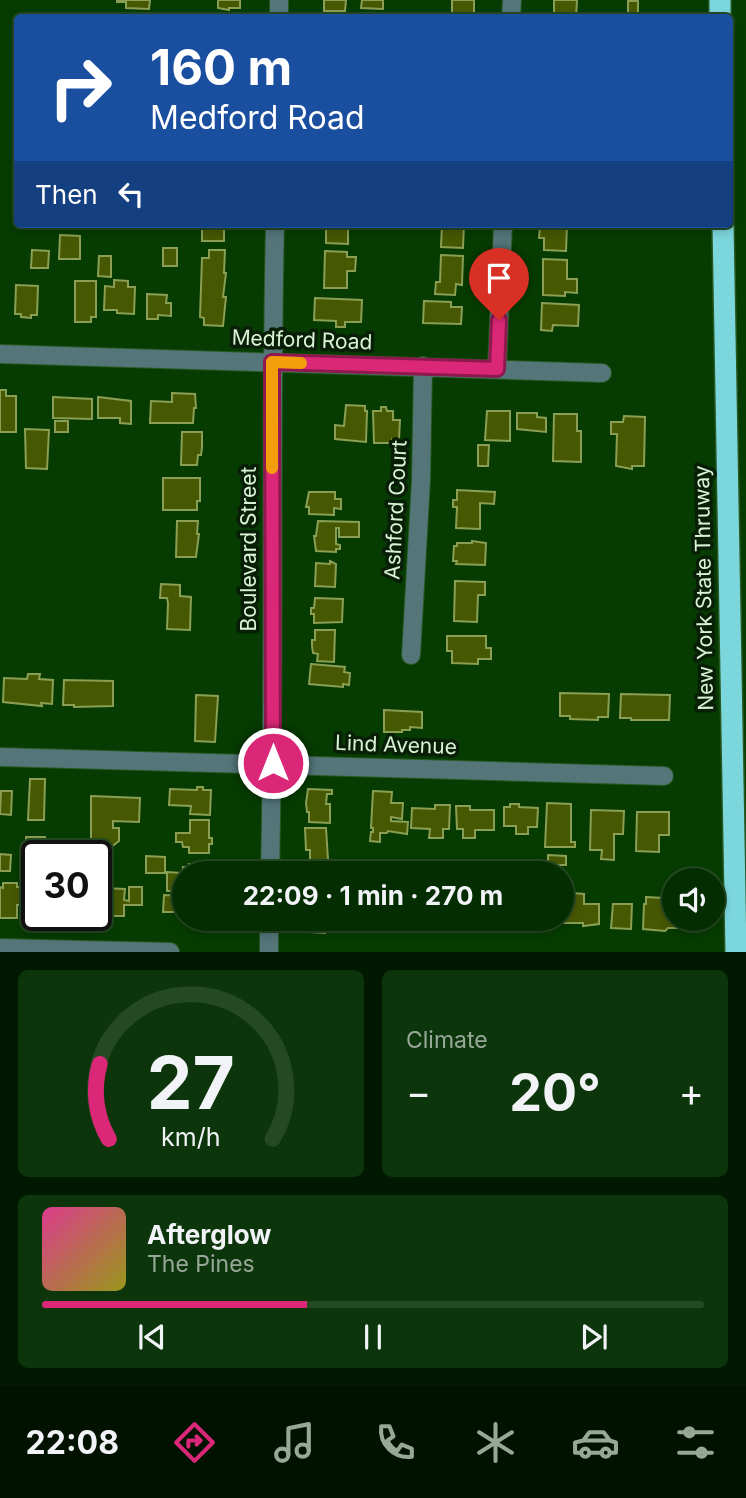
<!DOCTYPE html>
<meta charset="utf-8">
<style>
body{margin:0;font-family:Inter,sans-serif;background:#0d350b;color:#f1f3f6;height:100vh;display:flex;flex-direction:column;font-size:26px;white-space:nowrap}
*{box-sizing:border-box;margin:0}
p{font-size:23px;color:#97a899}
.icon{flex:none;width:38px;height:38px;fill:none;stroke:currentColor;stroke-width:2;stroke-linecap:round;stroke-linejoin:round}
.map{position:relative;height:952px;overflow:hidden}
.side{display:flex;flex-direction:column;gap:18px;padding:18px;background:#021901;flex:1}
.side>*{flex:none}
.top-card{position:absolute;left:14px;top:14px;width:719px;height:214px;border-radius:7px;box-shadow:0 4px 10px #0003,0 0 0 2px #254923;background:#1a4fa0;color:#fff;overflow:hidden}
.fabs{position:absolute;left:662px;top:868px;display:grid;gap:14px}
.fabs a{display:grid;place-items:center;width:63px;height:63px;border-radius:50%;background:#042d01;box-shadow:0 4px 10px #0003,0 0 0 2px #254923;font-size:35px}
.speed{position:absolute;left:21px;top:840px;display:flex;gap:14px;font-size:35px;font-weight:700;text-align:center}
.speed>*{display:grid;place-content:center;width:91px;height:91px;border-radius:50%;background:#042d01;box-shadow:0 4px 10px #0003,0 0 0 2px #254923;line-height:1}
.speed .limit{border:4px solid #111;border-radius:10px;background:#fff;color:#111}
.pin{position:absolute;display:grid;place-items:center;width:60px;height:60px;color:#fff;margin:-72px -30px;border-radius:50% 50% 50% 0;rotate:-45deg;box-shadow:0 0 7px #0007}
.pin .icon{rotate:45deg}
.me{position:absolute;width:77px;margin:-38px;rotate:0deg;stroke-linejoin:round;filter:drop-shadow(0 0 5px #0008)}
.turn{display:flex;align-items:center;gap:24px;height:147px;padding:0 21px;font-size:32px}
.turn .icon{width:91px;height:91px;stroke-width:2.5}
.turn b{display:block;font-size:49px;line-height:60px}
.then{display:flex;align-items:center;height:66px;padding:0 21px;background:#0003;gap:14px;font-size:26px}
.big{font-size:52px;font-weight:700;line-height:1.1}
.side .tile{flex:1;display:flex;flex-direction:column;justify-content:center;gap:10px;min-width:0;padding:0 24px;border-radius:10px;background:#0d350b}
.side .dial{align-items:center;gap:0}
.dial svg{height:182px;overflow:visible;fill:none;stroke:#254923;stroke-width:7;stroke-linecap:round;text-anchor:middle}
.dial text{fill:#f1f3f6;stroke:none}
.song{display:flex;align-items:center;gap:21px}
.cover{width:84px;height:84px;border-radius:10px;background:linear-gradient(135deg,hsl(330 70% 55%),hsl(60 70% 35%))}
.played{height:7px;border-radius:4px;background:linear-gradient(90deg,#db2777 40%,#254923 40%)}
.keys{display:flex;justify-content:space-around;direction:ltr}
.heat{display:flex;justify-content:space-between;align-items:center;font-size:38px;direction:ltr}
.side .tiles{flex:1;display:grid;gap:18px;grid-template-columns:1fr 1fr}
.tile:last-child{grid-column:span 2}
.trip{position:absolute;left:172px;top:861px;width:402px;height:70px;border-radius:35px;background:#042d01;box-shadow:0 4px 10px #0003,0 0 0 2px #254923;font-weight:700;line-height:70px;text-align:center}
.dock{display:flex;height:112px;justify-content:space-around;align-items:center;background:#021200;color:#97a899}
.dock .icon{width:49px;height:49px}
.dock .selected{color:#db2777}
.dock b{font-size:32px;color:#f1f3f6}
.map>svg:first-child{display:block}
.building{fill:#475803;stroke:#8a9e54;stroke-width:2}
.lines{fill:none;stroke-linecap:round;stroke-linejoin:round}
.minor-casing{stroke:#285923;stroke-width:20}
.motorway-casing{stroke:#285923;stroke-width:24}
.minor{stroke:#547679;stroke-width:18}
.motorway{stroke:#7cd7dd;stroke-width:21}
.route-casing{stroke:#8e194d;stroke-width:18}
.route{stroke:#db2777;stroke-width:12}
.slow{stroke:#f59e0b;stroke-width:12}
.labels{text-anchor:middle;stroke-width:7;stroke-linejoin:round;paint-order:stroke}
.street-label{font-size:21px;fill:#d8f4d5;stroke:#091e07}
</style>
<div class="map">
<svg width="746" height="952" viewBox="0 0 746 952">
<rect width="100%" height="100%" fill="#063c01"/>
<path class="building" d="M117,0H150L149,9L126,8V2H117Z
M218,0H240V8H229V10L218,8Z
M324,0H346L345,11H324Z
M362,0H383V9L361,8Z
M452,0H474V18H452Z
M554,0H577L576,18H554Z
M628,1H638V13H628Z
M202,224H224V241H202Z
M326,224H348V244L326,243Z
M442,224H464L463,248L441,247Z
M545,224H567L566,251L544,250V238H539L540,227H545Z
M60,235L80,236V259H59Z
M163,248H177V266H163Z
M32,250L49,251L48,268H31Z
M209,250H225L224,273H226L223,297H226L223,326L204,325V318L200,317L202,258H209Z
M325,251L347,252V257H356L355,271H347V288H324Z
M441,255L463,256L462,285L456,284L455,295L435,294L436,282H440Z
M99,256H111V277L98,276Z
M543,259L567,260V279H577V293L565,292V296L543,295Z
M114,280L128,281V287H135L134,314L117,313V310H104L105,286L114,287Z
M75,281H96V317H91V322H75Z
M16,285L38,286L37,315H31V318L21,317V314H15Z
M147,294L167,295L166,303H171V316L158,315V319H147Z
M315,298L362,300L361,322H345V327H336V321L314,320Z
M424,301L451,302V307H462L461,324L423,323Z
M542,303L579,305L578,326L553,325L552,331L541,330Z
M0,390H6V396H16V432H0Z
M172,393L195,394L196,408H194L193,423H150L151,401L172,402Z
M53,397L92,399V419L53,418Z
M98,397L131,401V424L120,423V418H98Z
M346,405L365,406V411H367L366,442L335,439V425L344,426Z
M381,407H386L387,411H393V420H400L399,439H392V443H374L373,411H381Z
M487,411H510V441L485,440Z
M517,413H537V417L546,418V432L517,429Z
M554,414H577V431H581V462L553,461Z
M624,416L645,417L644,466H632V469L616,466L617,434H611V422H623Z
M55,421H68V432H55Z
M25,429L49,430L47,469L26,468Z
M182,432H202V448L201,455H198L197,465H181Z
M478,445H489L488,466H478Z
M163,478H200V501H197V510H163Z
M457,490L495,492L494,504L480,503V529L456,528L457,507H453V500H457Z
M309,492H335V499H341V509L334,508V515L309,514V507H306Z
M177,521H198L197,534H199L196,557H176Z
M318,521L359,522V537H339V528H336V544L340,545V549H336V552L316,551L314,536H316Z
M472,541L486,543L485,565L456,564L457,561H453L454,546H457V543H472Z
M330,561L336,564L335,587L315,586L316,563L330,564Z
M455,581L485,582V595H478L477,622L454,621Z
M161,584L180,585V596L191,597L190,630L167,629L168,603L167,598H160Z
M315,598L343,599L342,622L314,623V614H311V608H314Z
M315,630H335L334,662L317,661L318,654L313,653L312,646V640H315Z
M447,636H486V648H491V659H478V664L452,663V651H447Z
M311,664L345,667L344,672L350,673L349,685L343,684V687L309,684Z
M28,674H40L39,679L53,680L52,704L41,703L42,706L3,702L4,678L27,679Z
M64,680L113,681V706L74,707V705H63Z
M560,693L609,694L608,717H598V720L570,719V716H560Z
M621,694L670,695L669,720H631V718H620Z
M196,695L218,696L215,742L195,741Z
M384,710L422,712V728L410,727V730H402V732H384Z
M30,779H45L44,820H28Z
M197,787H203V790H211L210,815L190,814L191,806L169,805L170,789L197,790Z
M308,789L332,790V794H327L326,804H330V823L309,822V812H307L306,803Z
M1,791H12L11,815L0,814Z
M373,791L392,792L391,803H403L402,819L391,817V821L408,822L407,834L388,831L387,833H380V842L370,841L371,832H373V828H371Z
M91,796L140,798L139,822L113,821V828H119V841L106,851L96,849L91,839Z
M547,803L571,804V842H575V847H545Z
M510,804H519V807L538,808L537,827H528V834H516V826H504V807H510Z
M435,805H450L449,829H443V838H429L430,829L411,828L412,808L435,809Z
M456,806H470V810H494V830H475V838H463V829H457Z
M591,810L624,811L623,834H614V860L601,859L602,850H590Z
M637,812H669V835H659V852L636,851Z
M190,820H209V838H212V844H209V853H189V847H183L182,842H176V833H190Z
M305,828H326L328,860H310V850H306Z
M26,837H45V850H26Z
M0,854L11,855L10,871H0Z
M548,855L566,856V865H548Z
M146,856L165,857V873H146Z
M189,864L208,865V873H214H184L182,880L183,867H189Z
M305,868H331V872L305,873Z
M167,872L181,873L180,885H184V891H167Z
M3,883H17V887L26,888V899H21L20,905H17V918H0V887L3,888Z
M129,887H142V905H124V916H102L103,888L125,889L124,900L129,901Z
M572,893L584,894V904H599V924L583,926V923H559V919H562V904H571Z
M164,895L184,896V912H163Z
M646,897L664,898V904L671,905V909L674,910V919H680V928H668L665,931L643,929L644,904H646Z
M613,904H632L631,929L611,928Z
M302,919H335V924H327L325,921V933L310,932L311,926H301Z
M431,919H451V923H448L447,929H436V923H431Z
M499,919H538V923L499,922Z"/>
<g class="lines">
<defs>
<path id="minor" d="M279,18V0
M511,18L512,0
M0,354L602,373
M497,369L503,224
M411,655L421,480L423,366
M0,757L664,776
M270,873C275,657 270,440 275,224
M0,948L170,952
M269,952V919"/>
<path id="motorway" d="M720,0V18
M723,224L736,952"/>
</defs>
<use href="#minor" class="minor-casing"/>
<use href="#motorway" class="motorway-casing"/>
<use href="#minor" class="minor"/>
<use href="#motorway" class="motorway"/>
</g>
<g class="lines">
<defs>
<path id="route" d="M273,763L272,362L497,369L499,320"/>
</defs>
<use href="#route" class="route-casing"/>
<use href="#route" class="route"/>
<path class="slow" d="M272,468V362L301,363"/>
</g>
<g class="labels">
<g class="street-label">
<text transform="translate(302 340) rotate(2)" y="7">Medford Road</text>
<text transform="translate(396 510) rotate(-87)" y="7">Ashford Court</text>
<text transform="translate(249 549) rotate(-90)" y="7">Boulevard Street</text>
<text transform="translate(704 588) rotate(-91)" y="7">New York State Thruway</text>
<text transform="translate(396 745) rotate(2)" y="7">Lind Avenue</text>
</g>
</g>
</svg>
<div class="fabs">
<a><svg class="icon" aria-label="sound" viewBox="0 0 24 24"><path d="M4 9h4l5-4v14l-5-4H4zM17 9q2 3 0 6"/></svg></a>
</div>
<div class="speed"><div class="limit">30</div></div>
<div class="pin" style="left:499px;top:320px;background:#d93025"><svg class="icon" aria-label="arrive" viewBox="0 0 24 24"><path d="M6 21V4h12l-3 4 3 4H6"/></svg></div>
<svg class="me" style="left:273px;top:763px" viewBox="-20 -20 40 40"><circle r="17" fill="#db2777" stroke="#fff" stroke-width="3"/><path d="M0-11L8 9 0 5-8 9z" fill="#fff"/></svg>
<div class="trip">22:09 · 1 min · 270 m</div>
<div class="top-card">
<div class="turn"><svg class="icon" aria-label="right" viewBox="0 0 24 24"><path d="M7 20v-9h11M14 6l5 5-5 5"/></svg><div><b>160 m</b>Medford Road</div></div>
<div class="then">Then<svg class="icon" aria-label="left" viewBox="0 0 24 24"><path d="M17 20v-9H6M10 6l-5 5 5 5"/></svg></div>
</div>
</div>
<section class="side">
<div class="tiles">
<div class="tile dial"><svg viewBox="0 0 100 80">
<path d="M14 69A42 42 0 1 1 86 69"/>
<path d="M14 69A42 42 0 0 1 10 36" stroke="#db2777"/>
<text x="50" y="56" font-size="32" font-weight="700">27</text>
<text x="50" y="72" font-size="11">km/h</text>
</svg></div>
<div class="tile"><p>Climate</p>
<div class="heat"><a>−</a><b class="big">20°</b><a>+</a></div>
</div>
<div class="tile">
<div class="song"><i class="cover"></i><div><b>Afterglow</b><p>The Pines</p></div></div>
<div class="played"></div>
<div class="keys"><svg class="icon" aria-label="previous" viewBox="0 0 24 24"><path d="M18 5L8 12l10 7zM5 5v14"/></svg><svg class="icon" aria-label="pause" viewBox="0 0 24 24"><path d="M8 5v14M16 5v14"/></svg><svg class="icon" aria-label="next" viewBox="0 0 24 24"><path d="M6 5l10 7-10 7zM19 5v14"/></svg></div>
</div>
</div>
</section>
<nav class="dock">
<b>22:08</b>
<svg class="icon selected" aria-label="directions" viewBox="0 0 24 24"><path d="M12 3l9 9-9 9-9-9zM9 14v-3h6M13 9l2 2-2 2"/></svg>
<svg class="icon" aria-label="music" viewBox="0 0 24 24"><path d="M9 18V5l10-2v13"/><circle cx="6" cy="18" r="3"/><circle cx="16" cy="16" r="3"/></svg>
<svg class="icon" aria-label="phone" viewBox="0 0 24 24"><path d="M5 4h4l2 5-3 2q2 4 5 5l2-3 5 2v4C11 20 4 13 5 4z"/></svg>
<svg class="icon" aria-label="climate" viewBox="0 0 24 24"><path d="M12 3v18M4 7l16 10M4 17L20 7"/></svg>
<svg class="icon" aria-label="car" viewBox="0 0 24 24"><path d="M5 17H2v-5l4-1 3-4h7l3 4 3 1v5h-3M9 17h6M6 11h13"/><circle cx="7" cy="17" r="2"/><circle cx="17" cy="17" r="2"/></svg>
<svg class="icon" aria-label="filters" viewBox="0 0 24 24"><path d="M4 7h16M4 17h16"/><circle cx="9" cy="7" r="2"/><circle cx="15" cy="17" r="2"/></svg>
</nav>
